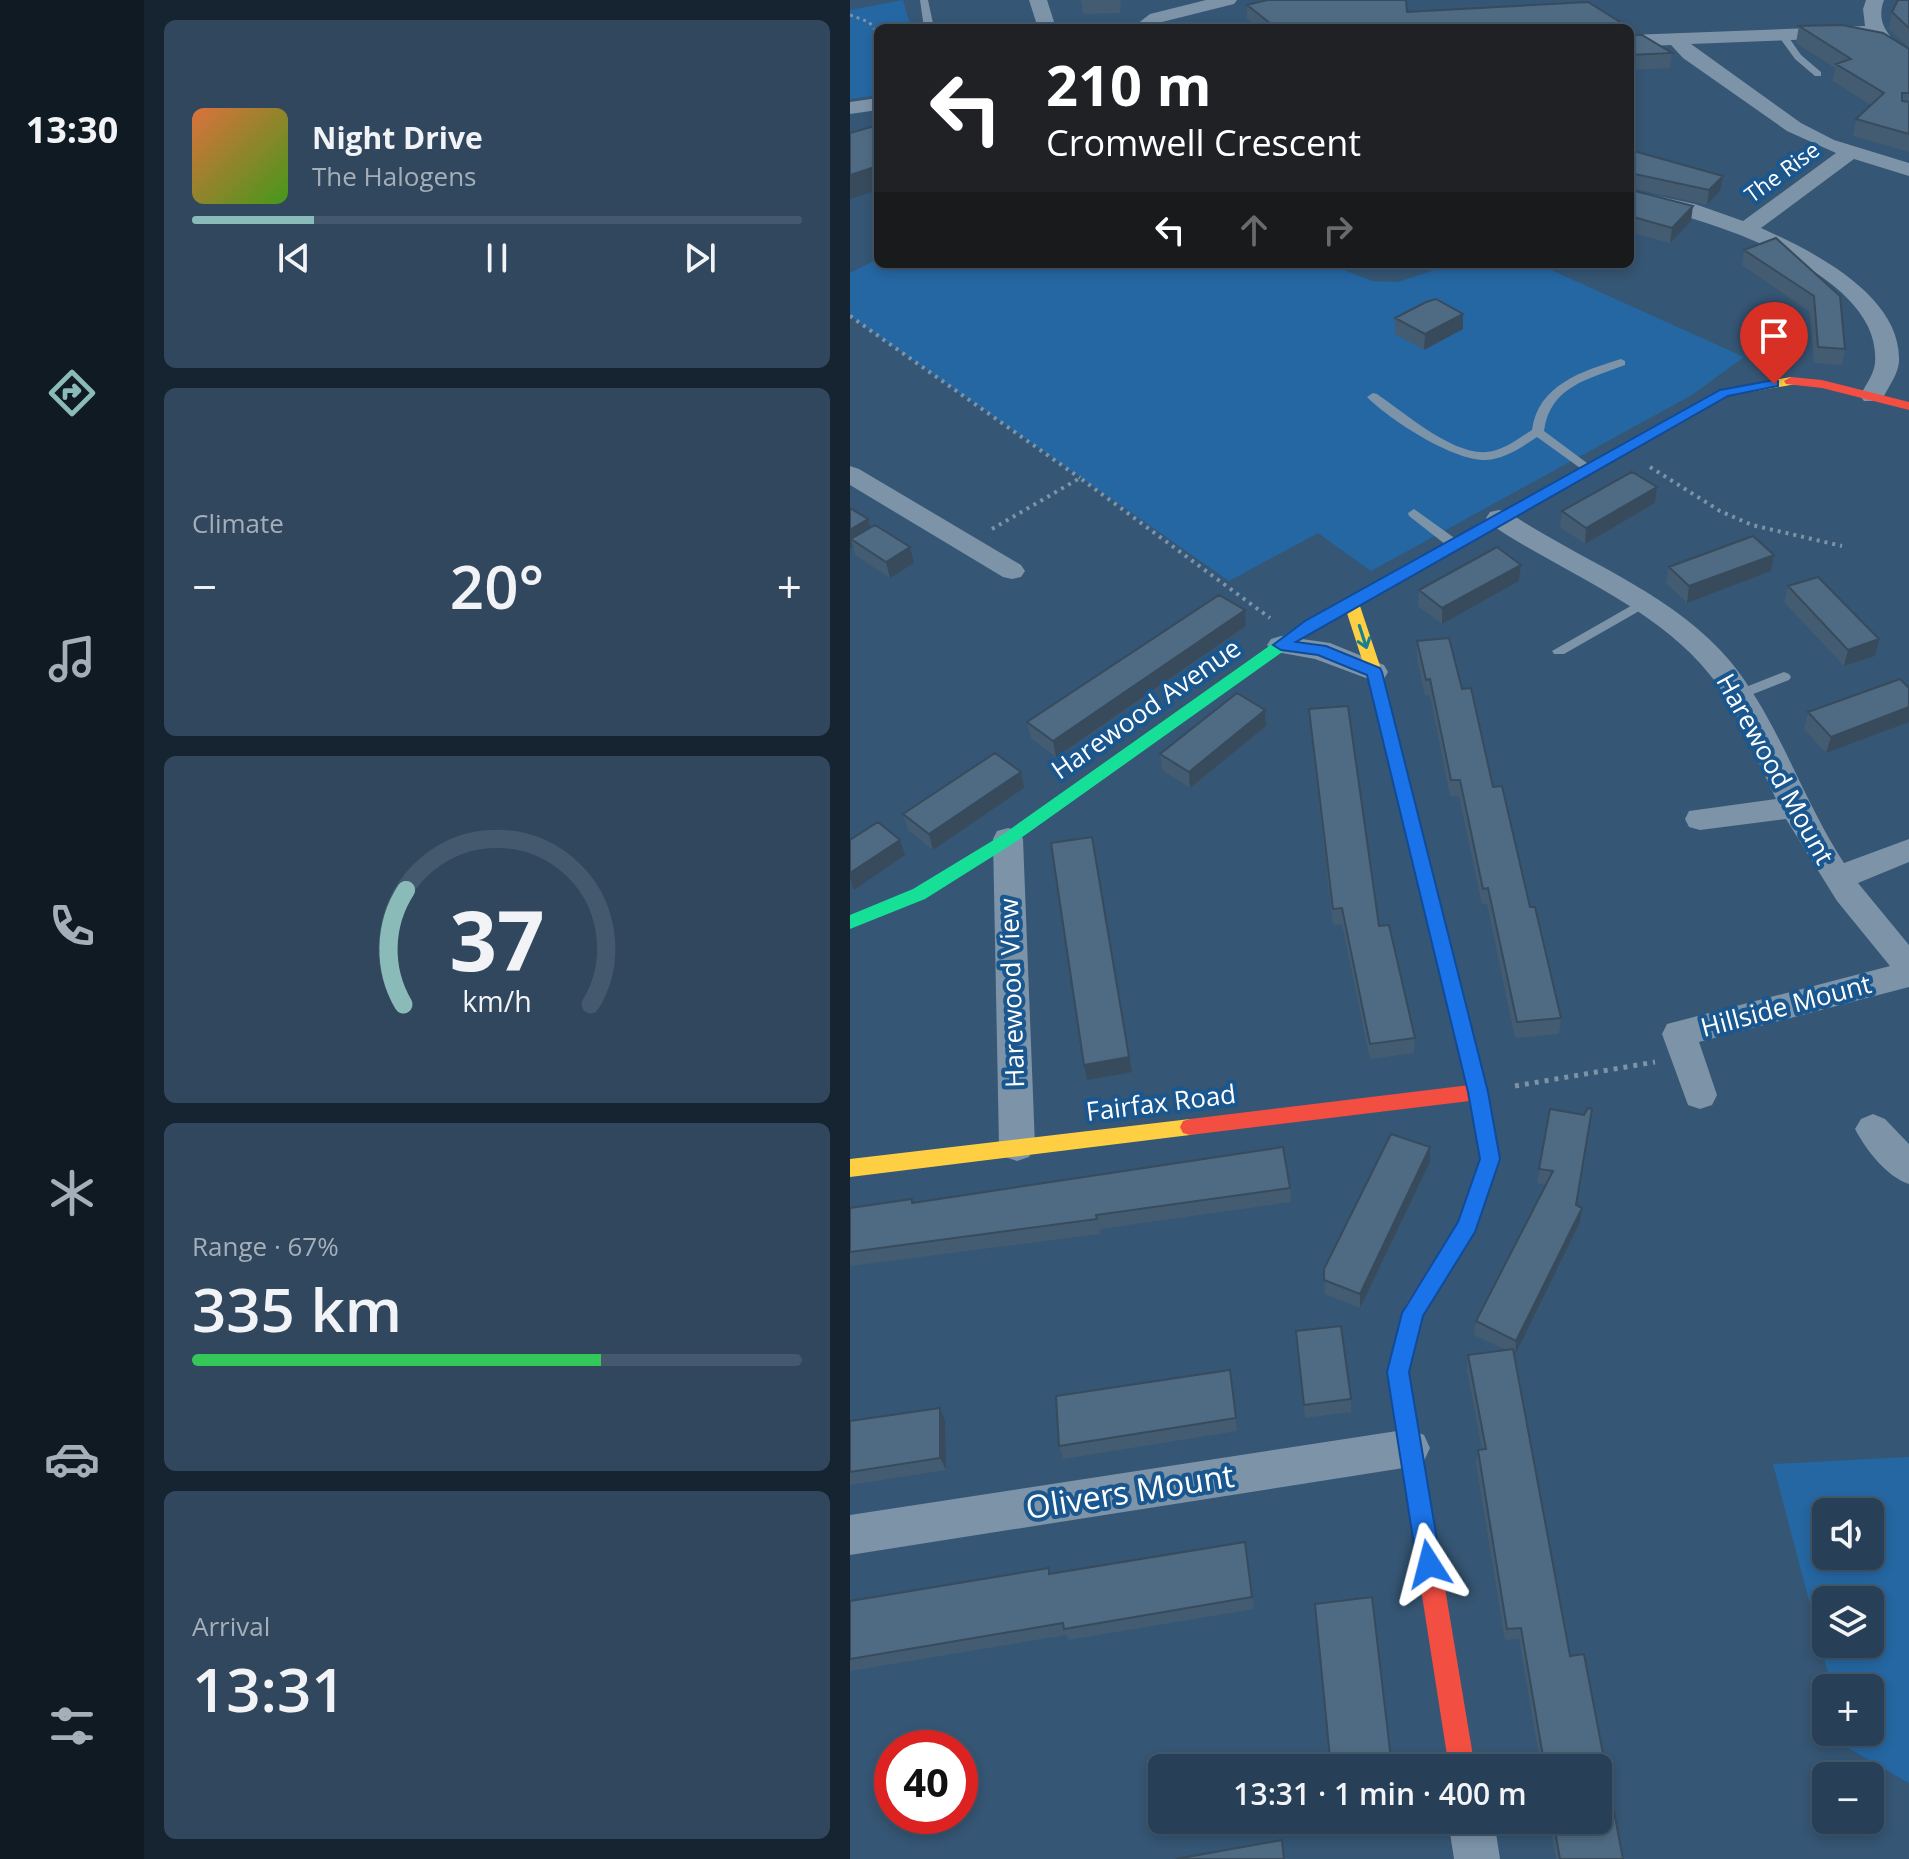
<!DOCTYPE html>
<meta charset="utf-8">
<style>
body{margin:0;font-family:"Open Sans",sans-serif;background:#30475d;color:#f1f3f6;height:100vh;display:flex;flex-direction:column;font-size:30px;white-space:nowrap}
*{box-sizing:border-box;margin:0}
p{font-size:26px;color:#a5afba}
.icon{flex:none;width:44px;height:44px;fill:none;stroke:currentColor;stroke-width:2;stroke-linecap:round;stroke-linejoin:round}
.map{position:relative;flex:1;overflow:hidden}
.details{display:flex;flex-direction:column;gap:20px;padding:20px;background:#162330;width:706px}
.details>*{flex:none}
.top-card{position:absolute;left:24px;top:24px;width:760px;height:244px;border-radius:12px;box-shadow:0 4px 12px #0003,0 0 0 2px #44596d;background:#202124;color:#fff;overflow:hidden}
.buttons{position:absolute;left:962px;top:1498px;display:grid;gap:16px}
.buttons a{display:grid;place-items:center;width:72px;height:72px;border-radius:12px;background:#284057;box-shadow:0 4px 12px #0003,0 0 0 2px #44596d;font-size:40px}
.speed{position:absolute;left:24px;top:1730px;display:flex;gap:16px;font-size:40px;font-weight:700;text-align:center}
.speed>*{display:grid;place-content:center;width:104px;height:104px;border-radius:50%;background:#284057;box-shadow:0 4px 12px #0003,0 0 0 2px #44596d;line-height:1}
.speed .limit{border:12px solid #d22;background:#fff;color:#111}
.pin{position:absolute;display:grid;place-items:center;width:68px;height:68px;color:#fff;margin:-82px -34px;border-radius:50% 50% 50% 0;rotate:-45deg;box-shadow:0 0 8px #0007}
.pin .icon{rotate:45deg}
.me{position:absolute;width:88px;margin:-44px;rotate:351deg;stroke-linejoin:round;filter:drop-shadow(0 0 6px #0008)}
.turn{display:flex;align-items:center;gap:28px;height:168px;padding:0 40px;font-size:36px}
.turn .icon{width:104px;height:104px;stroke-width:2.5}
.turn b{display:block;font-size:56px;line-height:68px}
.lanes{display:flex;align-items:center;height:76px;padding:0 40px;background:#0003;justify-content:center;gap:40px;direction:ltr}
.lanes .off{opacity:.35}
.big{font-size:60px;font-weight:600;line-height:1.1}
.details .tile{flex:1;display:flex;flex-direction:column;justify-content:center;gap:12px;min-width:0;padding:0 28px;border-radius:12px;background:#30475d}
.details .dial{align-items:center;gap:0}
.dial svg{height:208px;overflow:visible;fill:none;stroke:#44596d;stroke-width:7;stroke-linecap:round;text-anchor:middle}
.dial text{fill:#f1f3f6;stroke:none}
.song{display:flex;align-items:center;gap:24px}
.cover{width:96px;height:96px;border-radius:12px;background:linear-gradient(135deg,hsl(20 70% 55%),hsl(100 70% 35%))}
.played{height:8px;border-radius:4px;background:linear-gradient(90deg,#8bbbb9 20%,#44596d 20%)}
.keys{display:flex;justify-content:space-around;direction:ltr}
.heat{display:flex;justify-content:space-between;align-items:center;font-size:44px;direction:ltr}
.charge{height:12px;border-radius:6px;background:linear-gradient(90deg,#34c759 67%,#44596d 0)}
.trip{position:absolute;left:298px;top:1754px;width:464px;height:80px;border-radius:12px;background:#284057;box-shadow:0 4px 12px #0003,0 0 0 2px #44596d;font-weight:600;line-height:80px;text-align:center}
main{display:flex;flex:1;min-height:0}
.dock{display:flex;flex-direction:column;width:144px;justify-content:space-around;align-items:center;background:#101a23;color:#a5afba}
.dock .icon{width:56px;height:56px}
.dock .active{color:#8bbbb9}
.dock b{font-size:36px;color:#f1f3f6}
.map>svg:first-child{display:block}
.green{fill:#2567a2;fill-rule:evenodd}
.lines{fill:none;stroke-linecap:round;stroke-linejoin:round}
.path-far2{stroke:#7c93a8;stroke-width:3;stroke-dasharray:3 4;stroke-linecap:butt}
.path-far1{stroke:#7c93a8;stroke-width:4;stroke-dasharray:3 5;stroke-linecap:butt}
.path{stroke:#7c93a8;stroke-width:5;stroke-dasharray:4 6;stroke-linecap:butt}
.lane{fill:#7c93a8;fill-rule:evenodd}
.street{fill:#7c93a8;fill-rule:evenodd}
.fast{fill:#16e098;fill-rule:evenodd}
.slow{fill:#ffcf43;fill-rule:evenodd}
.jam{fill:#f24e42;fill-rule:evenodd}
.wall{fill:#445c71}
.shaded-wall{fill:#374b5c}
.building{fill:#4f6b83;stroke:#374b5c;stroke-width:2}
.oneway{stroke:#198092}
.route{fill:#1a73e8;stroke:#114b97;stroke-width:2}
.labels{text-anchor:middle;stroke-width:8;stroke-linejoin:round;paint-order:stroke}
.far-street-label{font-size:22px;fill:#fff;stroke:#1a578f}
.street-label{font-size:26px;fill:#fff;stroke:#1a578f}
.near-street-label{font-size:32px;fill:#fff;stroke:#1a578f}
</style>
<main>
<nav class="dock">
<b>13:30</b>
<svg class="icon active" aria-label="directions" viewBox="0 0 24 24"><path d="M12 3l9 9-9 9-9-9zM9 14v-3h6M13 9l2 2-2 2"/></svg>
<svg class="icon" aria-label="music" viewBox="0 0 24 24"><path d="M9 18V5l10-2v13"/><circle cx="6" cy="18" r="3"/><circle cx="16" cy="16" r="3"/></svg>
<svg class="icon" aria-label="phone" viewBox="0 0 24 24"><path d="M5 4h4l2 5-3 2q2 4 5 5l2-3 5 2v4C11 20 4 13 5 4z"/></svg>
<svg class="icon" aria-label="climate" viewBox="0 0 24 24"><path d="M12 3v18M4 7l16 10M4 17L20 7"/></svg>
<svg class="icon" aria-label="car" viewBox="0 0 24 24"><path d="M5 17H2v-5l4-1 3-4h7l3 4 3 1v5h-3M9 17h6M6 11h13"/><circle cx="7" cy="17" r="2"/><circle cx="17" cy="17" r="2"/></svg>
<svg class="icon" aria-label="filters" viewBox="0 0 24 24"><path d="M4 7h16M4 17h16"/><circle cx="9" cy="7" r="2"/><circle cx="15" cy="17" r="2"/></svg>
</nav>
<section class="details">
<div class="tile">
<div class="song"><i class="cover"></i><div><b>Night Drive</b><p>The Halogens</p></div></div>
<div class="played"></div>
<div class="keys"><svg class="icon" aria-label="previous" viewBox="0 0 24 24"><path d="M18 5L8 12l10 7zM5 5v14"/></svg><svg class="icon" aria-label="pause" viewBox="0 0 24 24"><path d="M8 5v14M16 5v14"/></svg><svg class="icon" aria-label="next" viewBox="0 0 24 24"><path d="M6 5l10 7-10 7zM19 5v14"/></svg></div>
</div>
<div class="tile"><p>Climate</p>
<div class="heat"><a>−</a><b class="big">20°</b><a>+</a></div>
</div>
<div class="tile dial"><svg viewBox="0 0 100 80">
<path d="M14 69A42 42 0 1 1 86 69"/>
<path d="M14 69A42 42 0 0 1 15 25" stroke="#8bbbb9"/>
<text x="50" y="56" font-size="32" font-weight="700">37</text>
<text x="50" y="72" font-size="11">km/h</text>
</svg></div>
<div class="tile"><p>Range · 67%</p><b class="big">335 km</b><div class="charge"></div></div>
<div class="tile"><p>Arrival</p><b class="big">13:31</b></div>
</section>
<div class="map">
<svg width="1059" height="1859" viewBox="0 0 1059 1859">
<rect width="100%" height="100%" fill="#355674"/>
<path class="green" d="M53,0L61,28H28V95L0,99V10Z
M28,259V264H478L523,281L548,282L603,264H688L894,357L842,395L521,571L468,533L379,581L0,316V273Z
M1059,1457V1783L998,1748L994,1732H1020V1688H982L923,1464ZM976,1512H1020V1556H976ZM976,1600H1020V1644H976Z"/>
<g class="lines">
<path class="path-far2" d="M0,15L19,22L28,34
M28,40V61"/>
<path class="path-far1" d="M0,316L230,478
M800,467L870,511L902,525L992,546
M142,529L230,478L420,618"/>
<path class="path" d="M665,1086L805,1062"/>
<path class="lane" d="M70,0H78L84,28H74Z
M929,32H935L951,55L971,72V76H965L945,59L927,34Z
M771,359L775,361V365C739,379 700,386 694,431L741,466V472L737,473L687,437C672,447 655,459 636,460C603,461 540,420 517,397L523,393L527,394C555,413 602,455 637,452C653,451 669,438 682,430C688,385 732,371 771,359Z
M564,509L610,542V548H600L559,516L558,513Z
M793,599L798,600V606L714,654H704L702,651Z
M934,672L939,674L941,677L939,680L888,700L881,695L883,692Z"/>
<path class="street" d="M179,0H197L206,28H188Z
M356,0H387L384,4L312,22L303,28H282L300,14Z
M1016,0H1034C1025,24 1040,39 1059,52V66L1037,54L1021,37L841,44L951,123L984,140L1059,163V176L1004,159L911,228C962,251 1052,295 1049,362C1048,374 1039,386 1034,396L1030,401H1014L1010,396C1015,386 1024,374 1025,363C1033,270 849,217 780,202V190L845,204L893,221L986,153L937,131L833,58L821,45L780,47V35L1015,26L1013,9Z
M28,98V110L0,114V102Z
M0,466L9,469L171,565L175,571L171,577L162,579L153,577L0,485Z
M649,510L658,512C731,561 823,593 880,661C929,721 952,799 994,863L1059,839V862L1008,883L1059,945V987L849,1042L867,1095L862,1105L850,1109L838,1105L812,1034L817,1024L1040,966L987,901L936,819L850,830L839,827L835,819L839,811L926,799C905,757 890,711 860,675C804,605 712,573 640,524L636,518L640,512Z
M431,636L480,643L534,665L538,672L534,679L524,681L465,659L421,651L417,645L421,639Z
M158,828L169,831L173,839L185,1146L179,1157L167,1161L155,1157L149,1146L143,839L147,831Z
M1023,1114L1035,1119L1059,1144V1184C1037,1177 1016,1150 1005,1129L1011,1119Z
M560,1429L574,1435L580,1448L574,1461L560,1467L0,1555V1515Z
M598,1820H644L650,1859H604Z"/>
<path class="fast" d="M487,604L495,609L492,613L466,628L164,843L75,899L0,929V915L63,889L152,835L456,620Z"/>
<path class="slow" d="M941,377L948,381L946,384L878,396L509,603L532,672L638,1092L650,1159L627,1226L620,1229L613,1226L610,1220L630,1159L618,1092L516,672L496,610L487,614L479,609L869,390Z
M340,1119L347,1121L350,1127L347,1133L340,1135L0,1177V1159Z"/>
<path class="jam" d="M941,377L972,380L1059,402V410L972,388L936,384L934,381Z
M628,1084L635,1086L638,1092L635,1098L628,1100L340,1135L333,1133L330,1127L333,1121L340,1119Z
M620,1211L627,1214L630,1220L573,1316L559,1372L625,1768H599L537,1372L555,1306L613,1214Z"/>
</g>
<path class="wall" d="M231,0H271L270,13L233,14Z
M1059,0V48L1039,29L1042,12Z
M397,5L557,12L779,28H409L397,19Z
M949,26L1059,49V152L1003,136L1006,119L1021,105L983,81L985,68L946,43Z
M780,35L822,53L820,68L780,70Z
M780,150L873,176L870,191L857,205L781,188V190L841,221L820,243L780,232Z
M894,250L990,296L995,349L992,365L964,363L960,312L892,265Z
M545,318L613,329L574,350L545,334Z
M807,487L805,503L735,544L710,527L712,511Z
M0,508L20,528L64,563L40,578L5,555L3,547L0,549Z
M671,565L669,581L592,624L568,606L569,590Z
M819,567L921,571L837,603L816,583Z
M938,586L1025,656L994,666L934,602Z
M395,610L396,626L206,757L181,738L177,722Z
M567,641L612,689L680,907L711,1018L709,1034L665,1038L637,904H632L609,796H600L580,695L575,696L567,657Z
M1059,688V722L976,753L954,729L958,712Z
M459,709L565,1038L564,1053L520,1059L492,924L483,925L460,725Z
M415,710L416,726L340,788L312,770L310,754Z
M174,788L83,850L58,830L53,814Z
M700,1109L730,1222L665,1355L720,1656L773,1859H706L699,1820H748V1768H691L669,1639L655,1640L626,1463L628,1450H632L617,1369L618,1355L656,1350L624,1335L626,1321L696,1185L687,1183Z
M580,1162L510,1308L475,1294L474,1269Z
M440,1188L441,1202L250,1229V1234L0,1266V1208L62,1199L63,1203Z
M447,1345L501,1399V1412L455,1418Z
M380,1370L387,1431L213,1459L209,1446Z
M0,1421H95L96,1470L0,1485Z
M395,1542L404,1609L218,1640L216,1635L0,1671V1601L200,1573Z"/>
<path class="shaded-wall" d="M28,166V190L0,199V175Z
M873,176L870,191L857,205L859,190Z
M843,206L841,221L820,243L822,228Z
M613,314V329L574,350L575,334Z
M807,487L805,503L735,544L736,528Z
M18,519L22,535L1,539L3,547L0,549V530Z
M60,547L64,563L40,578L36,562Z
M924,555L921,571L837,603L839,586Z
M671,565L669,581L592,624V608Z
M395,610L396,626L206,757L203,741Z
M1029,639L1025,656L994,666L998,650Z
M1059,707V722L976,753L981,737Z
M415,710L416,726L340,788L339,772Z
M171,772L174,788L83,850L79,834Z
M242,837L282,1072L237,1080L234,1065Z
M50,840L55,855L4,890L0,879V873Z
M580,1147V1162L510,1308V1294Z
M732,1208L730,1222L665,1355L666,1341Z
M90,1408L95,1421L96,1470L90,1458Z"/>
<path class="building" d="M417,0H556L557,12L738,2L778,27L779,28H426L397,5Z
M1048,0H1059V28L1042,12Z
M992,25L1033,33L1059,49V93H1052V101L1059,102V134L1006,119L1034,93L986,64L1001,59L949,26Z
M780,35H792L822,53L780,55Z
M28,125V166L0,175V133Z
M780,150L873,176L859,190L780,173Z
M780,175L781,190L843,206L822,228L780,216Z
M926,238L990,296L995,349L968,347L964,296L894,250Z
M586,299L613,314L575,334L545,318L576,302Z
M782,472L807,487L736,528L712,511Z
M0,508L18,519L0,530Z
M25,525L60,547L36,562L1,539Z
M903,536L924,555L839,586L819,567Z
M647,547L671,565L592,608L569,590Z
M968,577L1029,639L998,650L938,586Z
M369,595L395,610L203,741L177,722Z
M599,638L612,689L621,688L643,787L652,786L680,907H685L711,1018L667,1022L638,888L633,889L610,780H601L580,679L576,680L567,641Z
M1050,679L1059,688V707L981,737L958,712Z
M387,693L415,710L339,772L310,754Z
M498,706L529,926L539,925L565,1038L520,1044L492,908L483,909L459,709Z
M145,753L171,772L79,834L53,814Z
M28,822L50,840L0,873V840Z
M242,837L279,1057L234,1065L201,843Z
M738,1108L742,1109L726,1205L732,1208L666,1341L626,1321L703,1171L689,1169L700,1109L734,1115Z
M541,1134L580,1147L510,1294L474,1280V1269Z
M433,1147L440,1188L246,1215L247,1219L0,1252V1208L62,1199V1203Z
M491,1326L501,1399L454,1405L446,1331Z
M663,1349L720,1656L734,1654L773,1859H710L703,1820H748V1768H695L671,1628L657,1629L628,1450L636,1449L618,1355Z
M380,1370L386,1418L209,1446L206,1396Z
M90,1408V1458L0,1472V1421Z
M395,1542L402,1597L214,1629L213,1623L0,1659V1601L199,1568V1574Z
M522,1597L542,1768H481L465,1604Z
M432,1840L434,1859H326Z"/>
<defs><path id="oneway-shaft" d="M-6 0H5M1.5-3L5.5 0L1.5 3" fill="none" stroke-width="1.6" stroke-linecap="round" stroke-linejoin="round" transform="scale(2)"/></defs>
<use class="oneway" href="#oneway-shaft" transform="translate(513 637) rotate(72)"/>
<path class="route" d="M924,380L928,381V386L878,396L446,642L476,646L530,668L532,672L638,1092L650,1159L625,1232L573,1316L559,1372L591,1564L588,1572L579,1576L571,1572L567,1564L537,1372L552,1313L608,1222L630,1159L618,1092L517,675L468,655L431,650L423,645L455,621L870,390Z"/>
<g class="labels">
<g class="far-street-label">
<text transform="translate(932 172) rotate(-36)" y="8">The Rise</text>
</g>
<g class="street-label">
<text transform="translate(296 709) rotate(-35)" y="9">Harewood Avenue</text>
<text transform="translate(925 769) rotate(61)" y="9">Harewood Mount</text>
<text transform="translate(162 993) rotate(-92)" y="9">Harewood View</text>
<text transform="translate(936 1006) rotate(-15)" y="9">Hillside Mount</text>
<text transform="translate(311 1103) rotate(-7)" y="9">Fairfax Road</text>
</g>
<g class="near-street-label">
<text transform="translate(280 1492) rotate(-9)" y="11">Olivers Mount</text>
</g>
</g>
</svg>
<div class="buttons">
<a><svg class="icon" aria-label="sound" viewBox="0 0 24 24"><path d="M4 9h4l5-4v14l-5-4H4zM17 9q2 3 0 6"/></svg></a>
<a><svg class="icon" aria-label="layers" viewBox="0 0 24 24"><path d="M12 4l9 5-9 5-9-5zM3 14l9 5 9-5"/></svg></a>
<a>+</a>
<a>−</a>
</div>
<div class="speed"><div class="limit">40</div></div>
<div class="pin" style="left:924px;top:384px;background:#d93025"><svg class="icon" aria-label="arrive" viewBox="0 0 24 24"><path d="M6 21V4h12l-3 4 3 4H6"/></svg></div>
<svg class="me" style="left:579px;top:1564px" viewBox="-20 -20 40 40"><path d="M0-17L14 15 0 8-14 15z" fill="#1a73e8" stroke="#fff" stroke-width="4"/></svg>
<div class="trip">13:31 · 1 min · 400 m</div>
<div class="top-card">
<div class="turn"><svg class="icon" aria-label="left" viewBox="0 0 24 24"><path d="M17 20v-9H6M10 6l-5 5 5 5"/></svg><div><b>210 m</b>Cromwell Crescent</div></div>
<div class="lanes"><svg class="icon" aria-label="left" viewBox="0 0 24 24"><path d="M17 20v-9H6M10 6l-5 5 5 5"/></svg><svg class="icon off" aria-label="ahead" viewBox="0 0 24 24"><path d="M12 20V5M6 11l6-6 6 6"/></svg><svg class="icon off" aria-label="right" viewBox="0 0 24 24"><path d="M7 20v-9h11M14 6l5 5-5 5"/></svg></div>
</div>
</div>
</main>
